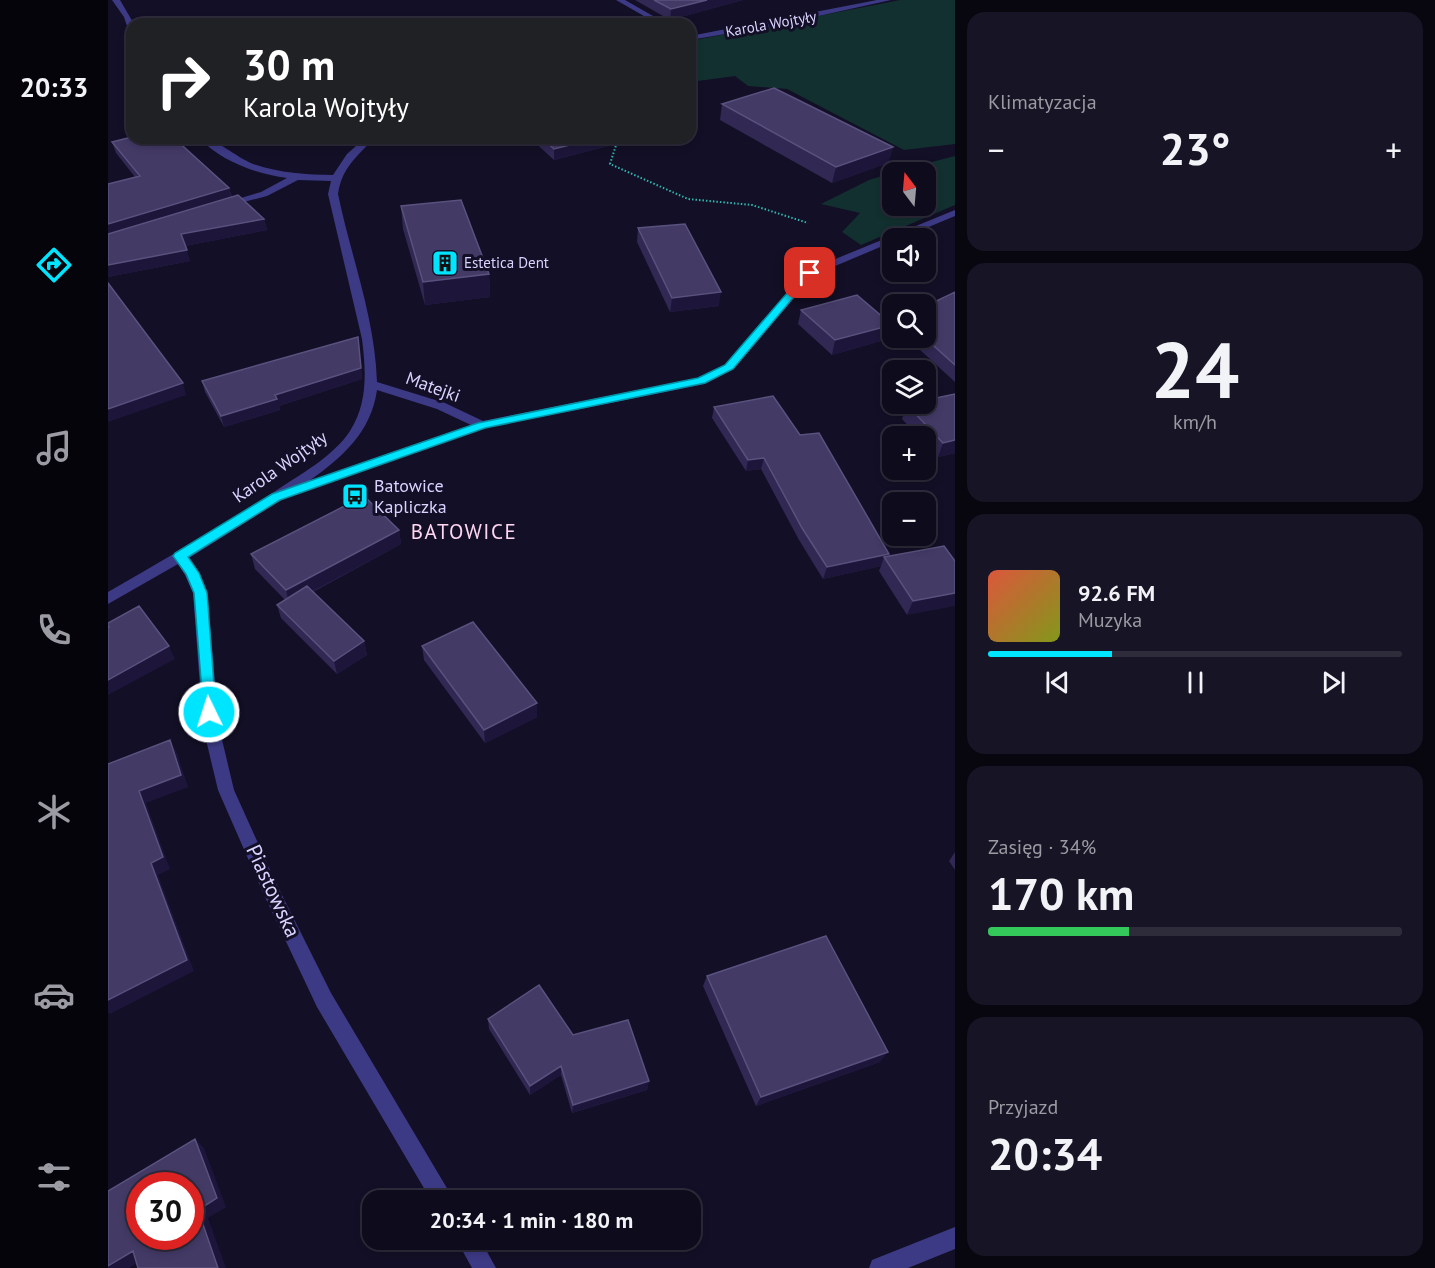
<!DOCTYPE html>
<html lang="pl">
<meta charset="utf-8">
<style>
body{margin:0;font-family:"PT Sans",sans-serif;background:#171425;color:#f1f3f6;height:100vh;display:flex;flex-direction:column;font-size:22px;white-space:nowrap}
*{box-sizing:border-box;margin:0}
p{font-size:20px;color:#9b9ba3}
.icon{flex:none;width:33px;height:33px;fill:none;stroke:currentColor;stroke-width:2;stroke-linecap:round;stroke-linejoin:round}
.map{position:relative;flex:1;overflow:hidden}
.panel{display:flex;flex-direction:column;gap:12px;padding:12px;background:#08060f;width:480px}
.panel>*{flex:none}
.banner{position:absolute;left:18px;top:18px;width:570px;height:126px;border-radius:18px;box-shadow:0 3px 9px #0003,0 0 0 2px #2e2b3b;background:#202124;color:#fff;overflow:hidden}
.needle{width:39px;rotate:344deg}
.tools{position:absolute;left:774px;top:162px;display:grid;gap:12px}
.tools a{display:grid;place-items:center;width:54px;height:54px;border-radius:12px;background:#0e0b1c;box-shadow:0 3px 9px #0003,0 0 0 2px #2e2b3b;font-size:30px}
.speed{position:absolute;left:18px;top:1172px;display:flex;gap:12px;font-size:30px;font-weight:700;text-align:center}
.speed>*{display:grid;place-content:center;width:78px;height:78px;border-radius:50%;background:#0e0b1c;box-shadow:0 3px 9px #0003,0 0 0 2px #2e2b3b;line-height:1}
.speed .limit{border:9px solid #d22;background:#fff;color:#111}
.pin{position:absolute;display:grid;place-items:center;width:51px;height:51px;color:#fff;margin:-26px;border-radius:12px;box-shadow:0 3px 9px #0006}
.me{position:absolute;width:66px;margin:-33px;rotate:356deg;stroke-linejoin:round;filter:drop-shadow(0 0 4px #0008)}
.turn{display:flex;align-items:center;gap:21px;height:126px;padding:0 18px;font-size:27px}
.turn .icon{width:78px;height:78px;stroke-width:2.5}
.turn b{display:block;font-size:42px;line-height:51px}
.big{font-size:45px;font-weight:700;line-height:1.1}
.panel .card{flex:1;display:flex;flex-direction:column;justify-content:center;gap:9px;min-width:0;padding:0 21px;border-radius:18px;background:#171425}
.panel .dial{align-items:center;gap:0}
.dial b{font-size:78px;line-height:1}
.song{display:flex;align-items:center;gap:18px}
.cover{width:72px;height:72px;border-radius:9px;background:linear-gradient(135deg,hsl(10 70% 55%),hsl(70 70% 35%))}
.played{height:6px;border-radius:3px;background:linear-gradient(90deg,#00e5ff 30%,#2e2b3b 30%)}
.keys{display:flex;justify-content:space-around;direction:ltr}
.heat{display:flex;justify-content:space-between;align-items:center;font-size:33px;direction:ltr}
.charge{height:9px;border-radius:4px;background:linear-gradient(90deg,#34c759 34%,#2e2b3b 0)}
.trip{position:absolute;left:254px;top:1190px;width:339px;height:60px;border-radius:18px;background:#0e0b1c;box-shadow:0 3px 9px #0003,0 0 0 2px #2e2b3b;font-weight:700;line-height:60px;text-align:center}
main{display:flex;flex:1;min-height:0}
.dock{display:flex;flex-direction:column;width:108px;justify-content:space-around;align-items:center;background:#06040b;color:#9b9ba3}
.dock .icon{width:42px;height:42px}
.dock .selected{color:#00e5ff}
.dock b{font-size:27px;color:#f1f3f6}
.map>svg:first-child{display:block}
.green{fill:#12302f}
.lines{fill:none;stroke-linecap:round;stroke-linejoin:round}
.path{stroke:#2fb8b0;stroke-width:2;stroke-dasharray:1.5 2;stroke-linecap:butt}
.minor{fill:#3d3a85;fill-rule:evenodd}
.wall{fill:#312854}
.shaded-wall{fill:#1d163a}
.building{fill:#433a66;stroke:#5a527e;stroke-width:1.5;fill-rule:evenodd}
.route{fill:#00e5ff;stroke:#0095a6;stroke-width:1.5}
.labels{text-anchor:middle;stroke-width:6;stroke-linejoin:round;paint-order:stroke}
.far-street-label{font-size:15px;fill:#d9d4ff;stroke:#130f26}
.far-poi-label{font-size:15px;fill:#d9d4ff;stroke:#130f26;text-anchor:start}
.street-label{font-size:18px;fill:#d9d4ff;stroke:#130f26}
.poi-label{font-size:18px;fill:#d9d4ff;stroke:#130f26;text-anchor:start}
.quarter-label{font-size:21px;letter-spacing:1.5px;fill:#ffd6f0;stroke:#130f26}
.near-street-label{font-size:21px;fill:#d9d4ff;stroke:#130f26}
</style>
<main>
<nav class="dock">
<b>20:33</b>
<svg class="icon selected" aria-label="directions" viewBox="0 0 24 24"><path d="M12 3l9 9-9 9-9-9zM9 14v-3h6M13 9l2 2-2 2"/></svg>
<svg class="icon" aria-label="music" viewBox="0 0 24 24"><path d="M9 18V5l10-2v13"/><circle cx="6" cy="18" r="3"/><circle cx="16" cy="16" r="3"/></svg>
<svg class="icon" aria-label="phone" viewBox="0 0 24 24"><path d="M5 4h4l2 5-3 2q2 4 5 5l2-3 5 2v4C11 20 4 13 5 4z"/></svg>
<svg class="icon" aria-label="climate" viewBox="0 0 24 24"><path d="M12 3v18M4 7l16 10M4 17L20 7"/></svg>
<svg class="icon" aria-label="car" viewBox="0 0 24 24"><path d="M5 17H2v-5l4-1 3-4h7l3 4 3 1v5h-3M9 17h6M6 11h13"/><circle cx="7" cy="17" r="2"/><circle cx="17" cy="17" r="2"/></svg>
<svg class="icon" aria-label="filters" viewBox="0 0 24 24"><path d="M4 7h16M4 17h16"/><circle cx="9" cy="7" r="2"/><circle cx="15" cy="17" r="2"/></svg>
</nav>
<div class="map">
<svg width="847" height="1268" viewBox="0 0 847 1268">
<rect width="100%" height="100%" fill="#130f26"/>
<path class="green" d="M792,0H847V144L796,150L679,89L640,86L627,76L582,82V41Z
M847,156V205L753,245L734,232L752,213L713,204L761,180L784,173V206H818V172H785Z"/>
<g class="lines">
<path class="path" d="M504,138L509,142L502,164L580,199L644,205L700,223"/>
<path class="minor" d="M4,0H12L26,24H24V31L20,29L16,17Z
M508,0H517L559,24H550Z
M769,0H783L674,24L582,40V36Z
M91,138C109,138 127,157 145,164C171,173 198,175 225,175L239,154L257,138H266C249,157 234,167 230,194C243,257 267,317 269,382L337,403L375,421L590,378L617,365L698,271L847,210V216L794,238H784V242L706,275L625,369L597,384L377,428L173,500L81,558L91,573L99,593L111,727L126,790L168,883L223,993L346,1200H323L209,1007L156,895L110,790L95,727L85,593L77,575L70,564L0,604V592C59,558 118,524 175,486C198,471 226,455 242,431C260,403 258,371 254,339L220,194L223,181L190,180L159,196L113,208V204L153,192L179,178C148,174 113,161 91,138ZM269,390L329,409L363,425L201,481C235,457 263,432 269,390Z
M847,1227V1249L800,1268H761L764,1260Z
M348,1239H372L388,1268H364Z"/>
</g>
<path class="wall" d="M527,0H635L562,20Z
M614,104L785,147L780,163L724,183L612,120Z
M422,138H501L500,146L446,160Z
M4,142L121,188L124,197L156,219L159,230L77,246L82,261L0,277V184L27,177L8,153Z
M293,206L381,274L382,297L317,305L295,229Z
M530,228L611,306L562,312L529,242Z
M847,292V382L799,338H818Z
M693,310L780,339L724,355L690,324Z
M250,337L254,379L171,406L172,410L116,427L97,392L94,381Z
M847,394V453L830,457L818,444V436H810L794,419L799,405Z
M606,407L692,435L781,554L780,557L836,546L799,615L771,571L773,566L715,579L691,540L653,469L638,471L604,418Z
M291,530L293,544L205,592L256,641L259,655L229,674L173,618L169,605L177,600L147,569L143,554Z
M314,646L429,717L377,743L316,660Z
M847,852V870L841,861Z
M599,976L772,1062L648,1106L595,986Z
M380,1019L465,1035L541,1081L539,1090L464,1113L453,1075L422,1095L381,1029Z"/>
<path class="shaded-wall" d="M599,0H635L562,20L563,9Z
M490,138H501L500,146L446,160V149Z
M785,147L780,163L724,183L728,167Z
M121,188L124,199L0,237V224Z
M156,219L159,230L77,246L73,234Z
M79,250L82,261L0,277V265Z
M381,274L382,297L317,305L315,282Z
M613,292L611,306L562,312L564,298Z
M784,325L780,339L724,355L727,340Z
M250,337L254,379L171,406L172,410L116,427L113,416Z
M75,383L78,395L0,422V409Z
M847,440V453L830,457L835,443Z
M656,458L653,469L638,471L640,460Z
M291,530L293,544L181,604L178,590Z
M781,554L778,560L776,557L773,566L715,579L719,567Z
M847,593V606L799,615L805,601Z
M256,641L259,655L229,674L226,661Z
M61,646L67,659L0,695V680Z
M429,703V717L377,743L376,730Z
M62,740L69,753L80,787L38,803L62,869L50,875L86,971L2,1014L0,1012V1000L43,863L31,791Z
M780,1052L772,1062L648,1106L653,1097Z
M453,1066V1075L422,1095V1086Z
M541,1081L539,1090L464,1113L465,1105Z
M87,1139L96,1148L118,1207L100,1218L118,1268H110L90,1210Z
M25,1251L37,1258L21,1268H0V1266Z"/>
<path class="building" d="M546,0H599L563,9Z
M666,88L785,147L728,167L614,104Z
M24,137V138H66L121,188L0,224V184L32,176L4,142Z
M434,138H490L446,149Z
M130,195L156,219L73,234L79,250L0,265V234Z
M353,200L381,274L315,282L293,206Z
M577,224L613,292L564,298L530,228Z
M0,283L75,383L0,409Z
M847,292V365L817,338L818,306Z
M749,295L784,325L727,340L693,310Z
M250,337L253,368L167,395L169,399L113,416L94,381Z
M847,394V440L835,443L799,405L804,404H818V400Z
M665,396L692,435L711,433L781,554L719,567L694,528L656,458L640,460L606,407Z
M256,496L291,530L178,590L143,554Z
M836,546L847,561V593L805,601L776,557Z
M199,586L256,641L226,661L169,605Z
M31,606L61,646L0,680V627H1L0,625V623Z
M365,622L429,703L376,730L314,646Z
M62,740L73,775L31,791L55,857L43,863L79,960L0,1000V764Z
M718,936L780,1052L653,1097L599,976Z
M431,985L465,1035L520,1020L541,1081L465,1105L453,1066L422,1086L380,1019Z
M87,1139L109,1198L90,1210L110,1268H30L25,1251L0,1266V1191ZM32,1185H82V1236H32Z"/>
<path class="route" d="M698,271L706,273L625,369L597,383L377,428L172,500L80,557L91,573L99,593L108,712L106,716H96L86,593L78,574L65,556L67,553L164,494L370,423L590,378L617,365Z"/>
<defs>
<symbol id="building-square" viewBox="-11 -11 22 22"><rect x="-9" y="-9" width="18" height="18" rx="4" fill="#00e5ff" stroke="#130f26"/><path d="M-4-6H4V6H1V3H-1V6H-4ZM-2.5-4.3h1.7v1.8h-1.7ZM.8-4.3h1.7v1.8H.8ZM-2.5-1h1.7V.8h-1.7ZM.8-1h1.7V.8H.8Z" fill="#111"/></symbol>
<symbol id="bus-square" viewBox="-11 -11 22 22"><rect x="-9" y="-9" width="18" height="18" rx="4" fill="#00e5ff" stroke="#130f26"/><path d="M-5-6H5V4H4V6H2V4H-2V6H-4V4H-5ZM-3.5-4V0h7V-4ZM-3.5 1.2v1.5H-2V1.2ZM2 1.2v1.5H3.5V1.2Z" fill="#111"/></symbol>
</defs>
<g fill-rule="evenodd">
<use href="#building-square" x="322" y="248" width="30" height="30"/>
<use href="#bus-square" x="232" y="481" width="30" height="30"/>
</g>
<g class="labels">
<g class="far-street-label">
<text transform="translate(663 24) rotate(-10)" y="5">Karola Wojtyły</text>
</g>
<g class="far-poi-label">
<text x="356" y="268">Estetica Dent</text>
</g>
<g class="street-label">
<text transform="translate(325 387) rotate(20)" y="6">Matejki</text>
<text transform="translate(172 467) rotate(-35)" y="6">Karola Wojtyły</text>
</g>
<g class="poi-label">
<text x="266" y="492">Batowice<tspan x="266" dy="21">Kapliczka</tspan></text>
</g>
<g class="quarter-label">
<text x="356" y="539">BATOWICE</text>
</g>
<g class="near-street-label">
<text transform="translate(165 891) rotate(65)" y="7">Piastowska</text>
</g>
</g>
</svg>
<div class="tools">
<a><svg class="needle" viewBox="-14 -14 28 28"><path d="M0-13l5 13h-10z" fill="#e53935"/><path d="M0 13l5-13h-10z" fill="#9b9ba3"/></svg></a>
<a><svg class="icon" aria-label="sound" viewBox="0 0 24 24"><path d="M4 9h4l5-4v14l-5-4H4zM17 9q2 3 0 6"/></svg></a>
<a><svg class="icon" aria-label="search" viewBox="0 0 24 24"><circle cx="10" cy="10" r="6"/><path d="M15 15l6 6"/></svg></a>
<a><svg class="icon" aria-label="layers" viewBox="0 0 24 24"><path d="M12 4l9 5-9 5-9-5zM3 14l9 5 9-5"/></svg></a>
<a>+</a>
<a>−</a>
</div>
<div class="speed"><div class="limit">30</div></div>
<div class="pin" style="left:702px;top:273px;background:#d93025"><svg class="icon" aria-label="arrive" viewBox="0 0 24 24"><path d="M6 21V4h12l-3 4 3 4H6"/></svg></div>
<svg class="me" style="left:101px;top:712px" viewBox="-20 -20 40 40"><circle r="17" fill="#00e5ff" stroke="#fff" stroke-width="3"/><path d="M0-11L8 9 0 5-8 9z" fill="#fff"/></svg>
<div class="trip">20:34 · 1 min · 180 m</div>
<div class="banner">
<div class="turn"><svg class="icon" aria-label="right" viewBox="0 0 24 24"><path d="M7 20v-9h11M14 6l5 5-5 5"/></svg><div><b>30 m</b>Karola Wojtyły</div></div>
</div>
</div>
<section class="panel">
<div class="card"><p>Klimatyzacja</p>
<div class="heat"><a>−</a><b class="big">23°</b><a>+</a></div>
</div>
<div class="card dial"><b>24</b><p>km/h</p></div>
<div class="card">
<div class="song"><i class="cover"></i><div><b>92.6 FM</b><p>Muzyka</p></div></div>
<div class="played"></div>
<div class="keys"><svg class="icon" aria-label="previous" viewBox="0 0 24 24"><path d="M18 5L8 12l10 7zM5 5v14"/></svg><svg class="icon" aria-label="pause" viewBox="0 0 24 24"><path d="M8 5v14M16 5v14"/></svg><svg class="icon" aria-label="next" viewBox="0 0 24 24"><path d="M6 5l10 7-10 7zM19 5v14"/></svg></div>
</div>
<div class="card"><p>Zasięg · 34%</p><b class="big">170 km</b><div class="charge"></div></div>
<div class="card"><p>Przyjazd</p><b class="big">20:34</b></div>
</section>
</main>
